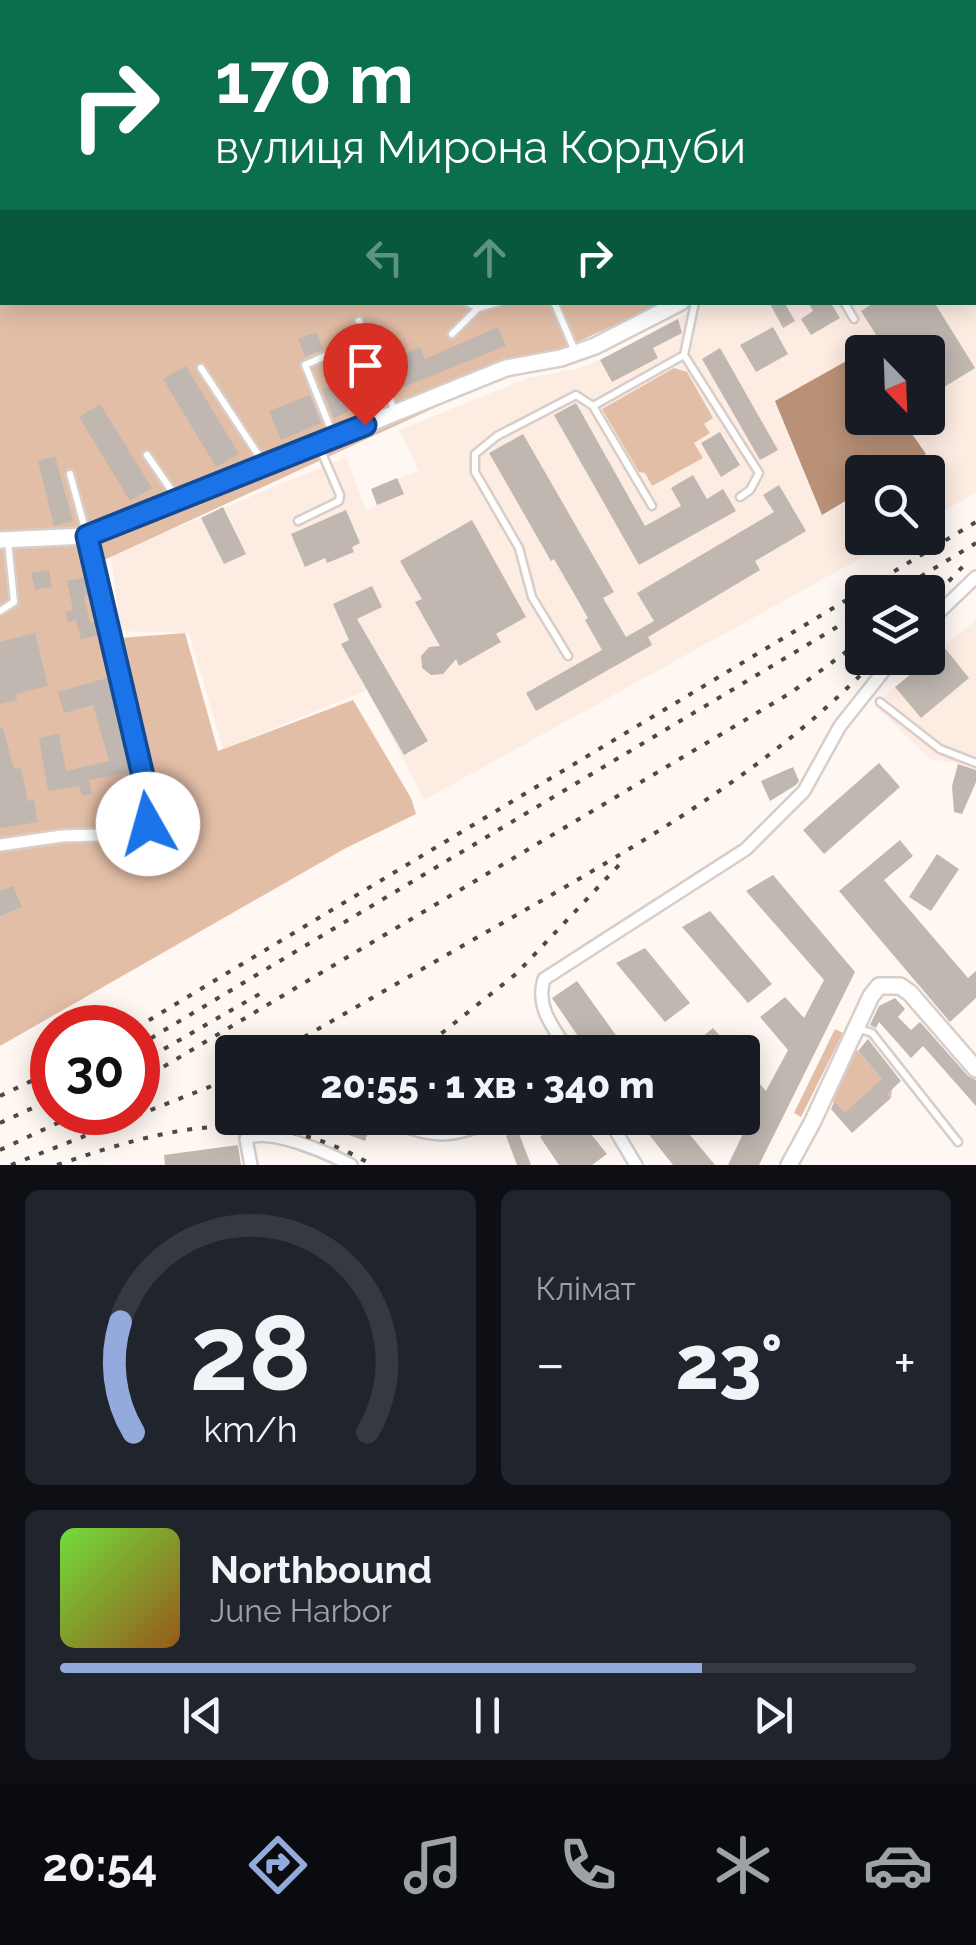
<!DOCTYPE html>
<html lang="uk">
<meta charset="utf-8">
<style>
body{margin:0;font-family:Raleway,sans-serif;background:#20242c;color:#f1f3f6;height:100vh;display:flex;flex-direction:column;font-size:38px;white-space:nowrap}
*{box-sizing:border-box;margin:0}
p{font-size:32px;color:#9ea1a6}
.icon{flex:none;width:55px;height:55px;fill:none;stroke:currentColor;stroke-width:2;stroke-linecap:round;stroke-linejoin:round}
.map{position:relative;height:1165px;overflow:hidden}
.side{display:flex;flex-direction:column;gap:25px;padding:25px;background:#0d0f14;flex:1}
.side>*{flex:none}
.top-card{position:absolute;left:0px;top:0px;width:978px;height:305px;box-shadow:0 5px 25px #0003;background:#0b6e4f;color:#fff;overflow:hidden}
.needle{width:65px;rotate:157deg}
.fabs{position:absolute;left:845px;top:335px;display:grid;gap:20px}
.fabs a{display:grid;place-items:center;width:100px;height:100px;border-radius:10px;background:#171b24;box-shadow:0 5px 25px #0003;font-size:50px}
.speed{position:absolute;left:30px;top:1005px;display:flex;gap:20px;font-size:50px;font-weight:700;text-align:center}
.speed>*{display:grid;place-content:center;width:130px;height:130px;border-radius:50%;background:#171b24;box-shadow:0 5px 25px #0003;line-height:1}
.speed .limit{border:15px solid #d22;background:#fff;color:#111}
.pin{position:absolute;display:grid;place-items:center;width:85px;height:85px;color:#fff;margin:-102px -42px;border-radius:50% 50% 50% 0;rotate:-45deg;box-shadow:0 0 10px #0007}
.pin .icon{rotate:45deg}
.me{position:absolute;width:110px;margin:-55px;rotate:353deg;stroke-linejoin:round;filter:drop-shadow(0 0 8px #0008)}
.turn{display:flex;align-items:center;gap:35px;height:210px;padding:0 50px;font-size:45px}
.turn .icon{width:130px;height:130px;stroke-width:2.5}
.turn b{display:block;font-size:70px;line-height:85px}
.lanes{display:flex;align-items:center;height:95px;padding:0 50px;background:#0003;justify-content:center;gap:50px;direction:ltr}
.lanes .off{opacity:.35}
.big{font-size:75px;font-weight:800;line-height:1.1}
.side .tile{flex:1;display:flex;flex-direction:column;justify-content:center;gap:15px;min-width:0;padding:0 35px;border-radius:15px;background:#20242c}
.side .dial{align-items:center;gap:0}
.dial svg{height:260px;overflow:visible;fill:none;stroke:#363941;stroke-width:7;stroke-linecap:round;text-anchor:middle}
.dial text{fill:#f1f3f6;stroke:none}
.song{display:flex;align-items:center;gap:30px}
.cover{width:120px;height:120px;border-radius:15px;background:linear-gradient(135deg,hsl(100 70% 55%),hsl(30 70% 35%))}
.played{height:10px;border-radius:5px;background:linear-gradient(90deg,#94aadd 75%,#363941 75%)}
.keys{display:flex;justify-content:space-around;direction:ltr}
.heat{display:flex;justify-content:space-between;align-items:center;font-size:55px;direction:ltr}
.side .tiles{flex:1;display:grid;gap:25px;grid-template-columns:1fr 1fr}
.tile:last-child{grid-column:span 2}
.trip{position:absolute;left:215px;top:1035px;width:545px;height:100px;border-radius:10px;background:#171b24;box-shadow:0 5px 25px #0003;font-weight:800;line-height:100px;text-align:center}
.tab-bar{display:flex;height:160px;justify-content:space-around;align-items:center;background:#090b0e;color:#9ea1a6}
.tab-bar .icon{width:70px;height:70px}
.tab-bar .selected{color:#94aadd}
.tab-bar b{font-size:45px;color:#f1f3f6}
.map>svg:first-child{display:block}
.built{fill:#fdece2;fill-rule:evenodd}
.green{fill:#e3bea7}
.water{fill:#b99177}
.building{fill:#c0b7b1}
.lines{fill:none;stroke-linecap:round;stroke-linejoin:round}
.service-casing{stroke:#d7cec9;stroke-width:11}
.minor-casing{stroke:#d7cec9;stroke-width:16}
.tertiary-casing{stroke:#d7cec9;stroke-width:20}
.secondary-casing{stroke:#d7cec9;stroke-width:22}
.service{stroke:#fff;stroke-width:6}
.minor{stroke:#fff;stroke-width:11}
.tertiary{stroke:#fff;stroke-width:15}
.secondary{stroke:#f0d7c5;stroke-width:18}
.rail{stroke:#4d4946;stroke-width:4;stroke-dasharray:5 10;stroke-linecap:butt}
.route-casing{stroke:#114b97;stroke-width:25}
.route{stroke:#1a73e8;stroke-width:18}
</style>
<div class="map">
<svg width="976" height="1165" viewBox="0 0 976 1165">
<rect width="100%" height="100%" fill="#fef7f2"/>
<path class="built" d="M976,274V492L928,520V472H862V538H897L424,800L367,690L223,749L189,633L121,631L111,555L346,457L367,512L377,505L371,489L419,471L399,430L528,378L576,369L600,360L706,303L975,302ZM862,352H928V418H862Z
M976,620V758H969L968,765L930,759L874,705Z"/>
<path class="green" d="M0,0H912L2,2V302L662,303L102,561L119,638L185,633L218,751L353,700L411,798L416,814L346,848L0,1046Z
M674,368L687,372L713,418L704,424L710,433L694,443L703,458L652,486L645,473L639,472L602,409Z
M835,1029L843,1033L801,1117L794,1113Z
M856,1049L892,1090L891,1098L877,1084L845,1112L831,1100Z"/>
<path class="water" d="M859,354L862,360V418H901L926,454L894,472H862V491L822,515L775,401Z"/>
<path class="building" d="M769,302H784L795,321L783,328Z
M808,302H830L840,318L811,335L801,319L813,311Z
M875,302H934L975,368L928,397V352H887L861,311Z
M678,319L682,333L653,348L658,358L612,382L600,360Z
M498,327L506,346L394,391L383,363L420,347L425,359Z
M773,327L788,354L756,372L740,345Z
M316,332L323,349L305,357L298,339Z
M720,348L778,450L760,460L702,359Z
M186,366L239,454L216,467L163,379Z
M371,369L382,397L334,418L322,389Z
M310,395L321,423L281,440L269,411Z
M576,403L645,526L681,506L671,488L693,475L707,499L723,489L736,511L639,565L554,415Z
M100,404L152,488L130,501L79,417Z
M720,432L740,465L721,477L701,443Z
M523,434L614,592L603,598L626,637L654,621L637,593L774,512L763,495L779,485L806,531L755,561L760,570L648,637L652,645L536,711L526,693L602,650L585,620L588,618L554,559L551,561L489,453Z
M55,456L73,521L54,526L38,461Z
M397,478L404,494L377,505L371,489Z
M223,507L246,554L224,564L201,518Z
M346,510L360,543L352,547L354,552L327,563L325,558L305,567L291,534Z
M472,520L526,617L496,634L501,642L459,666L456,659L443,674L431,675L422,668L421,656L429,647L440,646L415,602L422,599L400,561Z
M49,570L52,587L35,590L31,573Z
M87,577L91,594L84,596L90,623L94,622L97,635L81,640L76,620L68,622L65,612L73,610L67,581Z
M372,586L382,607L357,619L428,741L404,755L341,644L349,640L333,604Z
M35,633L48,686L16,694L17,700L0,704V642Z
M944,647L969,678L921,718L895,687Z
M107,678L133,772L89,780L92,794L82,796L79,786L48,791L39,738L59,734L66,771L109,761L93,705L64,713L58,692Z
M0,728H3L14,769L21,768L28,801L34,800L38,822L0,828Z
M879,763L900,787L824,854L803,830Z
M958,764L976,770V782L962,814L954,812L952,786Z
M793,767L799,781L796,785L770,801L761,781Z
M900,840L913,856L884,880L968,978L976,971V998L950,1022L839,891Z
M937,854L959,869L931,911L909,897Z
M773,875L855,972L759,1165H728L750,1119L742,1110V1063L766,1091L788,1050L760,1017L785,997L804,1018L824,980L746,891Z
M13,886L22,907L0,916V891Z
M710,911L772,984L748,1003L682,927Z
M645,948L690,1003L665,1022L616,963Z
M577,981L613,1031L628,1052H590L584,1045L552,998Z
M895,998L905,1009L898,1017L911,1030L920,1022L968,1076L976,1080V1106L923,1046L911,1058L879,1022L876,1028L870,1025L879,1006Z
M713,1028L734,1052H684Z
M868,1039L901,1081L887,1094L891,1098L852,1133L831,1109L834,1102L845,1112L882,1079L858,1051Z
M303,1118H343L370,1127L365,1141Z
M636,1118H676L715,1165H673Z
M579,1119L607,1154L592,1165H559L540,1137L561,1120L567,1128Z
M518,1131L531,1165H517L506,1136Z
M238,1145L241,1165H165L164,1155Z"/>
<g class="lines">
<defs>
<path id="service" d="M860,2L861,0
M467,302L478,308
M554,302L575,351
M695,302L684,355L759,473L750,490L740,497
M844,302L854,319
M359,321L395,412
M452,334L478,308L499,302
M201,368L265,465
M593,406L652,506
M334,437L305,365L338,350
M147,455L178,500
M70,474L87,536
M298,521L339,501L340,495L318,444
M0,611L14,602L8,541
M568,656L532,597L519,548L475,472V454L497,436L576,395L593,406L684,355
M880,702L940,749L976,763
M857,1028L872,1033L958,1142
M374,1118C442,1142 440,1143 509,1118"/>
<path id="minor" d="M928,623L976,577
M0,845L62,836L133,834L148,824L150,806L87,536
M569,1052C554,1028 535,1008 544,979L746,849L804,791L840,726L894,658
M608,1118L636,1165
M251,1165L246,1139C268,1126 328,1153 351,1165"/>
<path id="tertiary" d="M0,540L87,536L121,524L506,368L561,358L595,346L681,302
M789,1165L812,1123L871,996L879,986H900L910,993L976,1069"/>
<path id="secondary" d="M918,2L919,0
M975,254H976"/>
</defs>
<use href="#service" class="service-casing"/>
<use href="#minor" class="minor-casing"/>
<use href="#tertiary" class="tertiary-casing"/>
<use href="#secondary" class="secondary-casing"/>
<use href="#service" class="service"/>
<use href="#minor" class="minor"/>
<use href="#tertiary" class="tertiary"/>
<use href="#secondary" class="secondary"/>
<path class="rail" d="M895,592L976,543
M928,603L969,560
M136,1028L976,522
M138,1046L862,612
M278,1052C365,1002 453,951 541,901C662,831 781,760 877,658
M418,1052L516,974L620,864
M138,1064L263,992
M138,1082L792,692L862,640
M0,1096L52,1071
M0,1123L52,1099
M0,1150L81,1112
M11,1165L232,1078
M57,1165C168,1127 264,1101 372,1165"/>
</g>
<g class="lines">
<defs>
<path id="route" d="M148,824L150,806L87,536L365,425"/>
</defs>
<use href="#route" class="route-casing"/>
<use href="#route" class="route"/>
</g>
</svg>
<div class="fabs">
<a><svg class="needle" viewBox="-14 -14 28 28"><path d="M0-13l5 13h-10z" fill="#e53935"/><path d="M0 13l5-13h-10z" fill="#9ea1a6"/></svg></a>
<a><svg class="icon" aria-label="search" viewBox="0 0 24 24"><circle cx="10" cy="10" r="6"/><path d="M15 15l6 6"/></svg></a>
<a><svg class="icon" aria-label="layers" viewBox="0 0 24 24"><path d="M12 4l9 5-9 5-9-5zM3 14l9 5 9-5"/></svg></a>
</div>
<div class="speed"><div class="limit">30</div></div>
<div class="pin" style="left:365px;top:425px;background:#d93025"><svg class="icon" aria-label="arrive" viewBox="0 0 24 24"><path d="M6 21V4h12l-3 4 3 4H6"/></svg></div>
<svg class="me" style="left:148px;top:824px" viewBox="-20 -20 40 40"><circle r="19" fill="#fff"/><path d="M0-13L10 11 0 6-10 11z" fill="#1a73e8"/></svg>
<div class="trip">20:55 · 1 хв · 340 m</div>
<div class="top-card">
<div class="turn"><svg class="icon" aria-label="right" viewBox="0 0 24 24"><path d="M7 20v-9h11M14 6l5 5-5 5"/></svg><div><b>170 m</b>вулиця Мирона Кордуби</div></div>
<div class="lanes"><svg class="icon off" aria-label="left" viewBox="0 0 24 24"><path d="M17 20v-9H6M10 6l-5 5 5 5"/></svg><svg class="icon off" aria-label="ahead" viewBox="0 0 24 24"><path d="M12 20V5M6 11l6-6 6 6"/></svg><svg class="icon" aria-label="right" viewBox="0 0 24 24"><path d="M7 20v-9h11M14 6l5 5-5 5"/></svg></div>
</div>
</div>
<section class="side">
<div class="tiles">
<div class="tile dial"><svg viewBox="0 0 100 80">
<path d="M14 69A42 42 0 1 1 86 69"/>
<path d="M14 69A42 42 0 0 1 10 35" stroke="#94aadd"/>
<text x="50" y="56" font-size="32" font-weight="700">28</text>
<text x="50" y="72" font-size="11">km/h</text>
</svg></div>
<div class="tile"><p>Клімат</p>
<div class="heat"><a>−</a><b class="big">23°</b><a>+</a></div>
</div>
<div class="tile">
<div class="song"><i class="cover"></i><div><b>Northbound</b><p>June Harbor</p></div></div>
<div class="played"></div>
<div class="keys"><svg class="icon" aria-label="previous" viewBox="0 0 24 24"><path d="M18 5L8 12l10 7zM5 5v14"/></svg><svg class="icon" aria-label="pause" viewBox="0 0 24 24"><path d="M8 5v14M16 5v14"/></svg><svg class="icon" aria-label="next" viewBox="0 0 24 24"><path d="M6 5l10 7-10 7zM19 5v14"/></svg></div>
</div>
</div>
</section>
<nav class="tab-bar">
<b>20:54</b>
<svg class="icon selected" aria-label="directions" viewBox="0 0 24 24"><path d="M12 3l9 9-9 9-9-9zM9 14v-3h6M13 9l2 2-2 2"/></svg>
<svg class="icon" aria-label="music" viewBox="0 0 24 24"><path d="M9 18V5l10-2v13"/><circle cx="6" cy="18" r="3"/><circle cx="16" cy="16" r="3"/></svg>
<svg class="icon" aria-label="phone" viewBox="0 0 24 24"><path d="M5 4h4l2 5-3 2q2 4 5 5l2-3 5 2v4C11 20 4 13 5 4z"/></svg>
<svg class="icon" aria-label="climate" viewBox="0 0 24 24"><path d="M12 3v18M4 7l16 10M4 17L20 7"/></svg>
<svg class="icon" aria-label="car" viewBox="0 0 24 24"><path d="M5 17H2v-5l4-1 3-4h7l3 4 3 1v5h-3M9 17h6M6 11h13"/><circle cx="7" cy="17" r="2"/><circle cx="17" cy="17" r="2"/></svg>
</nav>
